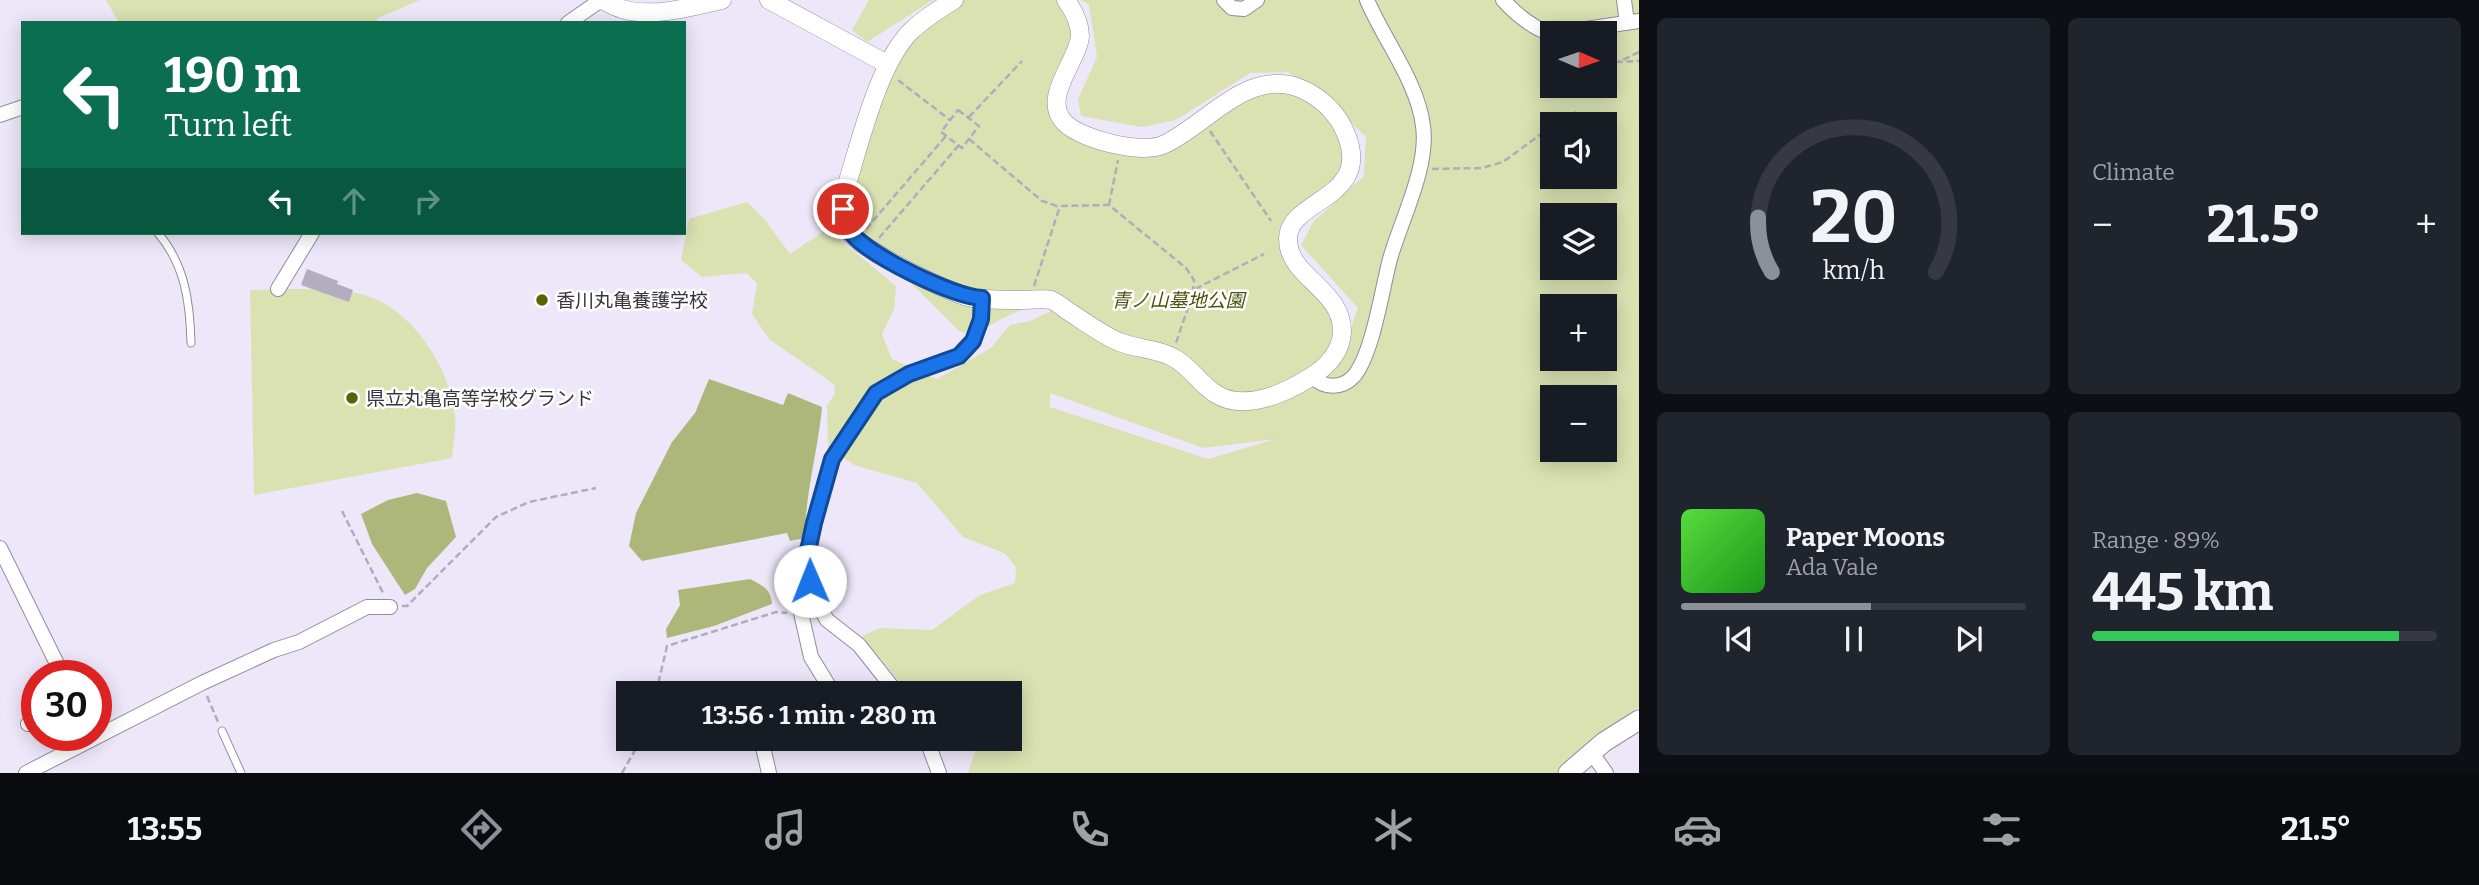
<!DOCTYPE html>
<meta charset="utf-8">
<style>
body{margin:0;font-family:Bitter,"Noto Sans JP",serif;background:#20242c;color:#f1f3f6;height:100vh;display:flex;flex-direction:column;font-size:26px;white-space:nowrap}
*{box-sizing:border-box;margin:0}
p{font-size:23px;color:#9ea1a6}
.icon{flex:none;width:38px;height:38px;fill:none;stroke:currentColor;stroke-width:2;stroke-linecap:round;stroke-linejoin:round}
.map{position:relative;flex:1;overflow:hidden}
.panel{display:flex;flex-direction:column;gap:18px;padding:18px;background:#0d0f14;width:840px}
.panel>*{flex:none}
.hud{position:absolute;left:21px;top:21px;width:665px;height:214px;border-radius:0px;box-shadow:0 4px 18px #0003;background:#0b6e4f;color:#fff;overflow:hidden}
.needle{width:46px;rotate:92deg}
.buttons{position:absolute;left:1540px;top:21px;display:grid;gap:14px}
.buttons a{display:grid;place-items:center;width:77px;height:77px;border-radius:0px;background:#171b24;box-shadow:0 4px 18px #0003;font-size:35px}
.speed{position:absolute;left:21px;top:660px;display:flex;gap:14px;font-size:35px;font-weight:700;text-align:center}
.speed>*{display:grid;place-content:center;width:91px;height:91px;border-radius:50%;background:#171b24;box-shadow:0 4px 18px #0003;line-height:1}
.speed .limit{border:10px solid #d22;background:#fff;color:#111}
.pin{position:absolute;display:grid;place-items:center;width:60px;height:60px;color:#fff;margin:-30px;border:4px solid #fff;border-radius:50%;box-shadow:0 2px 7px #0007}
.me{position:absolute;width:77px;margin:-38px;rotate:359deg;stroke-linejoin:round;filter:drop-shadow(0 0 5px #0008)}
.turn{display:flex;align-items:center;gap:24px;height:147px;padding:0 28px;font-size:32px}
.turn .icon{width:91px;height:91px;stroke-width:2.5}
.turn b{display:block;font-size:49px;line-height:60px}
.lanes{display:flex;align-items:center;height:66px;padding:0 28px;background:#0003;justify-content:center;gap:35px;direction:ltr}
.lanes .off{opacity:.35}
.big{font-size:52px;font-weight:700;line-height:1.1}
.panel .widget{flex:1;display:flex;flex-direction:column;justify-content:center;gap:10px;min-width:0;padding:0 24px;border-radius:10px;background:#20242c}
.panel .dial{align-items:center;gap:0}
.dial svg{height:182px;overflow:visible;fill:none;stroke:#363941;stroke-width:7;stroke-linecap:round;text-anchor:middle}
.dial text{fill:#f1f3f6;stroke:none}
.song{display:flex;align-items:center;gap:21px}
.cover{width:84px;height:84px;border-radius:10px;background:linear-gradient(135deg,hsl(110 70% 55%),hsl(120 70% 35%))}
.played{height:7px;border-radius:4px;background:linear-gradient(90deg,#8c9099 55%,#363941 55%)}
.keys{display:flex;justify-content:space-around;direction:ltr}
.heat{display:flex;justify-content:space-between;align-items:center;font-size:38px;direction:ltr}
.charge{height:10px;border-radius:5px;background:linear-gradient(90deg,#34c759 89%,#363941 0)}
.panel .tiles{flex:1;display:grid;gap:18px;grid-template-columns:repeat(2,1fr)}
.trip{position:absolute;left:616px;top:681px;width:406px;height:70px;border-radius:0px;background:#171b24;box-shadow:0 4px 18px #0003;font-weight:700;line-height:70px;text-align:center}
.tabs{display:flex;height:112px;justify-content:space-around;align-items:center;background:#090b0e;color:#9ea1a6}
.tabs .icon{width:49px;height:49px}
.tabs .current{color:#8c9099}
.tabs b{font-size:32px;color:#f1f3f6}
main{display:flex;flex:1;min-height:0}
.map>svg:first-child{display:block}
.green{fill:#dae2b2;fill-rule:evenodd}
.water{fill:#aeb77a}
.building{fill:#b4adbf}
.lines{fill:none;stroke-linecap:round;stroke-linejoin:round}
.service-casing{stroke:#918b9c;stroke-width:9}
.minor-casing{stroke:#918b9c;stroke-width:16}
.tertiary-casing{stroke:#918b9c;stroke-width:19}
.secondary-casing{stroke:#918b9c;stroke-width:21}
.path{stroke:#b1acbb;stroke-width:2.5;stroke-dasharray:7 3.5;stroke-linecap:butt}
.service{stroke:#fff;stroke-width:7}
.minor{stroke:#fff;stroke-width:14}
.tertiary{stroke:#fff;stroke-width:18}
.secondary{stroke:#fff;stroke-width:19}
.route-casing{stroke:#114b97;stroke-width:18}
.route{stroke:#1a73e8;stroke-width:12}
.poi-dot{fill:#5b6300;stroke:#fff;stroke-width:2.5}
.labels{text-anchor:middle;stroke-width:5;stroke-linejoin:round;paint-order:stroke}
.poi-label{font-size:19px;fill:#38353c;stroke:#fff;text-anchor:start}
.park-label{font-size:19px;font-style:italic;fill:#4d530b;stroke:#fff}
</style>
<main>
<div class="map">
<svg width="1639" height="773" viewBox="0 0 1639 773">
<rect width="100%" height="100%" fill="#eee7fa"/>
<path class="green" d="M106,0H420L378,18L376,23H119Z
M869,0H933L867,42L852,30Z
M937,0H1073L1087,37L1085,51L1069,79L1065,102L1067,116L1094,132L1152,143L1173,134L1237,87L1306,85L1288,72L1250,73L1176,120L1142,127L1081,116L1078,99L1097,57L1089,5L1081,0H1639V707L1574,756L1557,773H968L979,739L1010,738V693H909L862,636L880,628L932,630L980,595L1015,583L1016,568L1006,554L963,537L917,483L854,465L828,447L827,406L835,393L834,384L769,339L752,314L757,283L746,273L702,277L681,260L689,219L747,202L766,221L790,254L827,229L896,286L894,309L882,334L892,359L937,379L991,348L1010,325L1030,321L1051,311C1034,295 990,326 973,336L959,331L903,275L842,227L871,83L885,49L903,27ZM1552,33H1605V86H1552ZM1335,107L1366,137L1364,176L1313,222L1301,245L1358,308L1349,333L1294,247L1301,223L1358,151ZM1552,124H1605V177H1552ZM1552,215H1605V268H1552ZM1552,306H1605V359H1552ZM1050,393L1203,448L1275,439L1208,459L1050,407ZM1552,397H1605V450H1552Z
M289,289C314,289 340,288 364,295C412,308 450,368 455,415C457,428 453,444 452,458L254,495L250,290Z"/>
<path class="water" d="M709,379L783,405L788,393L822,407C818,451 805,493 805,538L790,541L787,533L642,561L629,546L636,513L672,442L695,413Z
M417,493L446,501L456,537L427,568L415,589L405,595L372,544L361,514L388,500Z
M750,579C762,585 771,589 772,604L714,626L667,638L666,629L680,605L678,590Z"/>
<path class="building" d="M307,269L338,281L337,284L353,290L349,302L301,285Z"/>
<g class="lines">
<defs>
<path id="service" d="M158,233C185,265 190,302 191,343
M222,731L241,773"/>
<path id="minor" d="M1224,0L1232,8L1244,9L1257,0
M1503,0C1516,14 1534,29 1552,34
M1624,0L1627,23
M568,23L601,0
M1560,33L1639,21
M0,115L23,107
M278,289L312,233
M1312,376C1324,389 1342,389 1354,376C1373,353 1382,289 1390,259C1401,220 1429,167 1423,126C1418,83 1384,40 1367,0
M0,548L63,676
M808,551L800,555L794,562L801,613L811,657L833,693
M897,693L859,645L827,620L817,602L810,581L808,551L814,523L833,459L876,393L909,374L959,356L973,341L981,319L982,298
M28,724L37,719
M764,738L763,747L769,773
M926,738L939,773
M1591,752L1606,773
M26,773L202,683L274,650L299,642L367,607H390"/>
<path id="tertiary" d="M602,0C608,3 615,7 622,9C652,18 692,7 722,0
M769,0L887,64
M954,0C938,10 923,19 910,32C878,65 860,143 846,187C844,201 841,220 850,233C862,250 951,294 972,298C989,300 1008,300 1025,300C1033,300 1044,298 1051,300C1057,302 1063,308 1068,311C1085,322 1101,334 1119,342C1137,349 1160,349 1176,359C1191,368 1201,385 1216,394C1244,412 1285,393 1309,378C1327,367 1341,353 1342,332C1343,289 1287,277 1288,238C1289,199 1373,199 1346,134C1338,114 1325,101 1306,91C1252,63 1209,123 1165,144C1143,155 1082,140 1065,123C1040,98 1078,62 1080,36C1080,22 1074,11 1066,0"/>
<path id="secondary" d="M1568,773L1604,742L1639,720"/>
</defs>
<use href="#service" class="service-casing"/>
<use href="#minor" class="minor-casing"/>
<use href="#tertiary" class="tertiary-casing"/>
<use href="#secondary" class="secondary-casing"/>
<path class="path" d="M1639,52L1618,62L1639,61
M898,80L950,120
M958,110L979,126L962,148L941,132Z
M969,117L1022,61
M1555,124L1576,112
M1210,131L1271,221
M969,139L1042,201L1057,206L1109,205L1186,268L1194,280L1193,293L1176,343
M1432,169L1482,168L1503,162L1552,126
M1109,205L1118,160
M866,229L946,136
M879,238L959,145
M1034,286L1060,206
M1195,289L1264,254
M342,511L384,595
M402,606H407L496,517L529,502L596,488
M656,693L667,646L776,612L787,613
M207,696L218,722
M622,773L642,738"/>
<use href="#service" class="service"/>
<use href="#minor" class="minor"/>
<use href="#tertiary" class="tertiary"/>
<use href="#secondary" class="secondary"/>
</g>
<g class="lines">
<defs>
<path id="route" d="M810,581L808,551L814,523L832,459L876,393L909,374L959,356L973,341L981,319L982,298C952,296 872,257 852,234C846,229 845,216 843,209"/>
</defs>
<use href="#route" class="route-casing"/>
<use href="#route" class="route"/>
</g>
<g class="poi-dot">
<circle cx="542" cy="300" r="7"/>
<circle cx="352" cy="398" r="7"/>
</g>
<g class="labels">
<g class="poi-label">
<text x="556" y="307">香川丸亀養護学校</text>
<text x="366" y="405">県立丸亀高等学校グランド</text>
</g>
<g class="park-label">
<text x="1178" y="307">青ノ山墓地公園</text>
</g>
</g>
</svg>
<div class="buttons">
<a><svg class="needle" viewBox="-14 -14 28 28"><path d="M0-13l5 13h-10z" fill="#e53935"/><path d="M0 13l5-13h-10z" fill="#9ea1a6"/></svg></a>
<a><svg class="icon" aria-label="sound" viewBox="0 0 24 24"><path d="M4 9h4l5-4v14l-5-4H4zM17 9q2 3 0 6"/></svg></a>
<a><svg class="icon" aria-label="layers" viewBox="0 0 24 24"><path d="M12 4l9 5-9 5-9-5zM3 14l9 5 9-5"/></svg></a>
<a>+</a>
<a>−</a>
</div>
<div class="speed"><div class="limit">30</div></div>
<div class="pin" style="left:843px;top:209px;background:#d93025"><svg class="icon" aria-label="arrive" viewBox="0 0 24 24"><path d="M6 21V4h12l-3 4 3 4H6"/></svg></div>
<svg class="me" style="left:810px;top:581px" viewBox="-20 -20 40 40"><circle r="19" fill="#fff"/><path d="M0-13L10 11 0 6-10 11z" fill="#1a73e8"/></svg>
<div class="trip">13:56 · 1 min · 280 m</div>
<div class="hud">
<div class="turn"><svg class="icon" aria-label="left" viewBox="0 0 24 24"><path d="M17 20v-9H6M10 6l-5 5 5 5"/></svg><div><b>190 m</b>Turn left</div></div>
<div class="lanes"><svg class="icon" aria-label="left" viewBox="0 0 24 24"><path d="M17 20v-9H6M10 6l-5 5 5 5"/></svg><svg class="icon off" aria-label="ahead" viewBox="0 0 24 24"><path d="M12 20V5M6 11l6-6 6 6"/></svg><svg class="icon off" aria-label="right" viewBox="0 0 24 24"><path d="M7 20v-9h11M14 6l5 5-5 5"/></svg></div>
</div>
</div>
<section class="panel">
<div class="tiles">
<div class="widget dial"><svg viewBox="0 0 100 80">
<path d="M14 69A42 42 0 1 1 86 69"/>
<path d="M14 69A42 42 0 0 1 8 45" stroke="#8c9099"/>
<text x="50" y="56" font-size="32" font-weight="700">20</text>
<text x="50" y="72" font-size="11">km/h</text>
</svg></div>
<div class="widget"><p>Climate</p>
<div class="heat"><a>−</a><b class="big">21.5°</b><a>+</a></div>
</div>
<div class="widget">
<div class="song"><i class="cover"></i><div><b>Paper Moons</b><p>Ada Vale</p></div></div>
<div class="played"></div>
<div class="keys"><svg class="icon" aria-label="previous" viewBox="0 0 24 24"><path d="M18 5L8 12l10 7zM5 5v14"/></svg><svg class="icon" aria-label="pause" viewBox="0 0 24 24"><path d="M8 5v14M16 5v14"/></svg><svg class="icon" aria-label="next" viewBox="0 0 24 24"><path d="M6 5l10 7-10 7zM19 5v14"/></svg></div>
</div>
<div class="widget"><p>Range · 89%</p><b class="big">445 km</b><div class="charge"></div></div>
</div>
</section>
</main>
<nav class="tabs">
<b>13:55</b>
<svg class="icon current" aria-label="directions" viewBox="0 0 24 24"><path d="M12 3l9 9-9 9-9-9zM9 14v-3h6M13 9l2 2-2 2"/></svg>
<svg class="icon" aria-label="music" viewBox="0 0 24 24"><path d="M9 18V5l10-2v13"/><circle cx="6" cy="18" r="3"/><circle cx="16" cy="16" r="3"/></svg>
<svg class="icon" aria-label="phone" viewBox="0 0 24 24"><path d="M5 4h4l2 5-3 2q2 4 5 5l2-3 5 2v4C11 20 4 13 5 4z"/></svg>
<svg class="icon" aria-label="climate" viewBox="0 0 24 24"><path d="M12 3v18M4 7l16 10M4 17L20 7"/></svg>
<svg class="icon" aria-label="car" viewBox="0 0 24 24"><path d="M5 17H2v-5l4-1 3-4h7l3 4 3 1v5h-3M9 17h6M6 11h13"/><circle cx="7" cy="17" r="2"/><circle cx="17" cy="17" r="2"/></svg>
<svg class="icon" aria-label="filters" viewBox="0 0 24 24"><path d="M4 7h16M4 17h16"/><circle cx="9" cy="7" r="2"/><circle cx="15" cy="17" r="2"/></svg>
<b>21.5°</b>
</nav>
